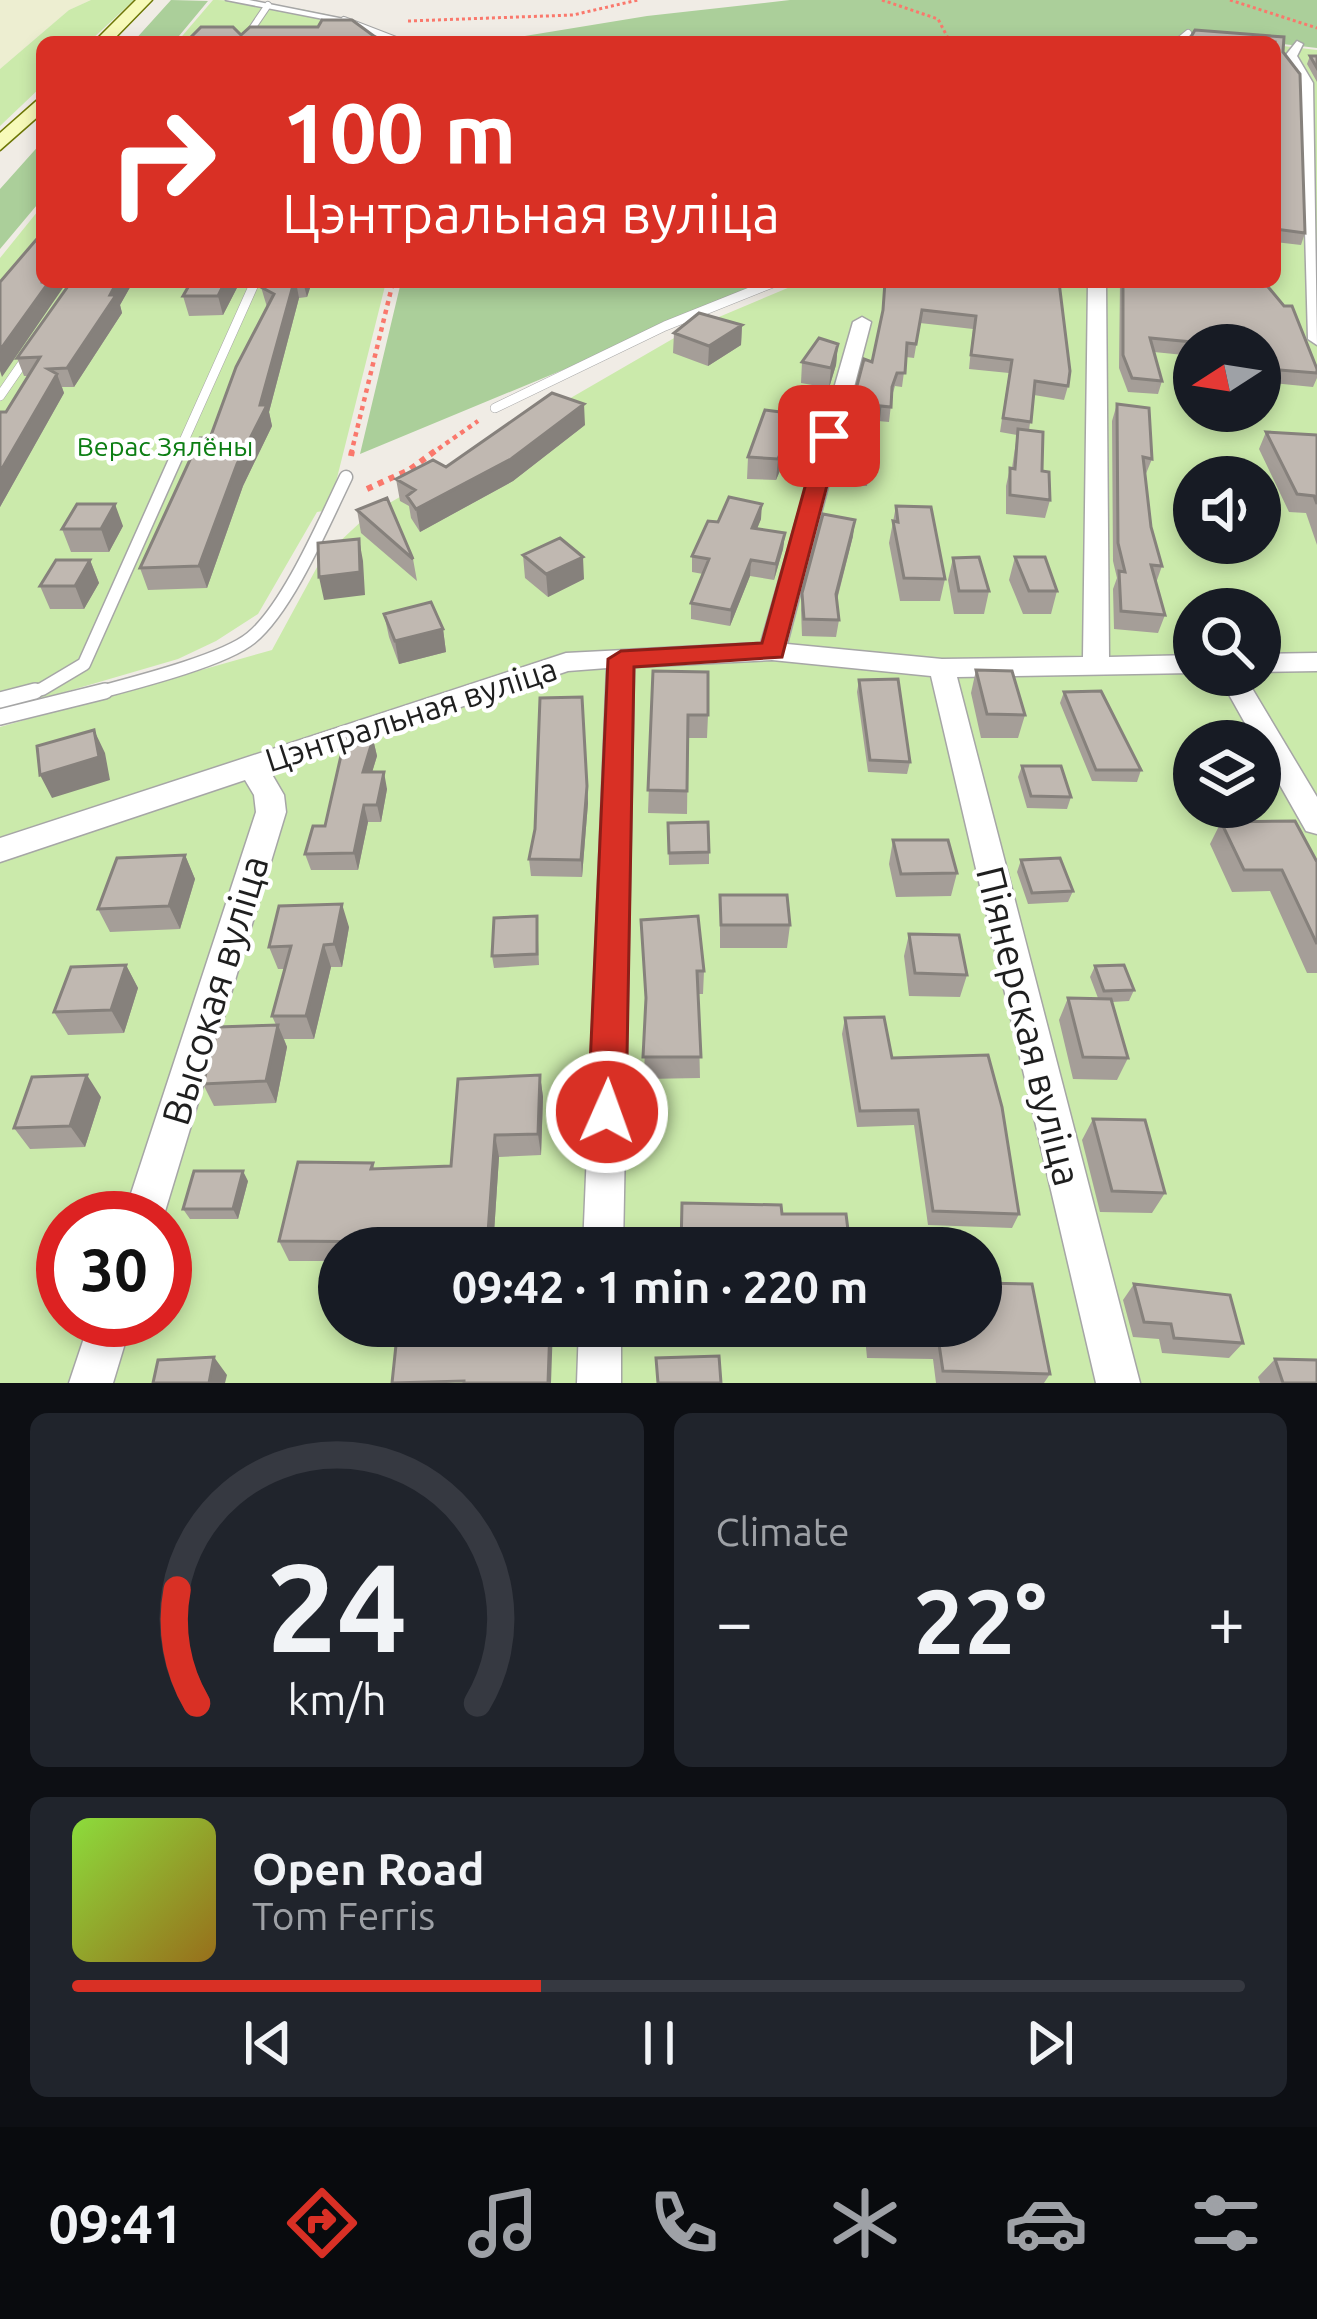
<!DOCTYPE html>
<meta charset="utf-8">
<style>
body{margin:0;font-family:Ubuntu,sans-serif;background:#20242c;color:#f1f3f6;height:100vh;display:flex;flex-direction:column;font-size:45px;white-space:nowrap}
*{box-sizing:border-box;margin:0}
p{font-size:39px;color:#9ea1a6}
.icon{flex:none;width:66px;height:66px;fill:none;stroke:currentColor;stroke-width:2;stroke-linecap:round;stroke-linejoin:round}
.map{position:relative;height:1383px;overflow:hidden}
.details{display:flex;flex-direction:column;gap:30px;padding:30px;background:#0d0f14;flex:1}
.details>*{flex:none}
.hud{position:absolute;left:36px;top:36px;width:1245px;height:252px;border-radius:18px;box-shadow:0 6px 18px #0003;background:#d93025;color:#fff;overflow:hidden}
.needle{width:78px;rotate:258deg}
.tools{position:absolute;left:1173px;top:324px;display:grid;gap:24px}
.tools a{display:grid;place-items:center;width:108px;height:108px;border-radius:50%;background:#171b24;box-shadow:0 6px 18px #0003;font-size:60px}
.speed{position:absolute;left:36px;top:1191px;display:flex;gap:24px;font-size:60px;font-weight:700;text-align:center}
.speed>*{display:grid;place-content:center;width:156px;height:156px;border-radius:50%;background:#171b24;box-shadow:0 6px 18px #0003;line-height:1}
.speed .limit{border:18px solid #d22;background:#fff;color:#111}
.pin{position:absolute;display:grid;place-items:center;width:102px;height:102px;color:#fff;margin:-51px;border-radius:24px;box-shadow:0 6px 18px #0006}
.me{position:absolute;width:132px;margin:-66px;rotate:2deg;stroke-linejoin:round;filter:drop-shadow(0 0 9px #0008)}
.turn{display:flex;align-items:center;gap:42px;height:252px;padding:0 48px;font-size:54px}
.turn .icon{width:156px;height:156px;stroke-width:2.5}
.turn b{display:block;font-size:84px;line-height:102px}
.big{font-size:90px;font-weight:700;line-height:1.1}
.details .tile{flex:1;display:flex;flex-direction:column;justify-content:center;gap:18px;min-width:0;padding:0 42px;border-radius:18px;background:#20242c}
.details .dial{align-items:center;gap:0}
.dial svg{height:312px;overflow:visible;fill:none;stroke:#363941;stroke-width:7;stroke-linecap:round;text-anchor:middle}
.dial text{fill:#f1f3f6;stroke:none}
.song{display:flex;align-items:center;gap:36px}
.cover{width:144px;height:144px;border-radius:18px;background:linear-gradient(135deg,hsl(90 70% 55%),hsl(40 70% 35%))}
.played{height:12px;border-radius:6px;background:linear-gradient(90deg,#d93025 40%,#363941 40%)}
.keys{display:flex;justify-content:space-around;direction:ltr}
.heat{display:flex;justify-content:space-between;align-items:center;font-size:66px;direction:ltr}
.details .tiles{flex:1;display:grid;gap:30px;grid-template-columns:1fr 1fr}
.tile:last-child{grid-column:span 2}
.trip{position:absolute;left:318px;top:1227px;width:684px;height:120px;border-radius:60px;background:#171b24;box-shadow:0 6px 18px #0003;font-weight:700;line-height:120px;text-align:center}
.menu{display:flex;height:192px;justify-content:space-around;align-items:center;background:#090b0e;color:#9ea1a6}
.menu .icon{width:84px;height:84px}
.menu .active{color:#d93025}
.menu b{font-size:54px;color:#f1f3f6}
.map>svg:first-child{display:block}
.farmland{fill:#edeed1}
.grass{fill:#cbeaab;fill-rule:evenodd}
.forest{fill:#abcf9a}
.lines{fill:none;stroke-linecap:round;stroke-linejoin:round}
.service-far3-casing{stroke:#a6a6a6;stroke-width:8}
.service-far2-casing{stroke:#a6a6a6;stroke-width:10}
.service-far1-casing{stroke:#a6a6a6;stroke-width:15}
.service-casing{stroke:#a6a6a6;stroke-width:18}
.minor-casing{stroke:#a6a6a6;stroke-width:3}
.secondary-casing{stroke:#6d7705;stroke-width:3}
.path-far2{stroke:#fa786c;stroke-width:3;stroke-dasharray:3 3;stroke-linecap:butt}
.path-far1{stroke:#fa786c;stroke-width:4.5;stroke-dasharray:4.5 4.5;stroke-linecap:butt}
.path{stroke:#fa786c;stroke-width:6;stroke-dasharray:6 6;stroke-linecap:butt}
.service-far3{stroke:#fff;stroke-width:6}
.service-far2{stroke:#fff;stroke-width:9}
.service-far1{stroke:#fff;stroke-width:12}
.service{stroke:#fff;stroke-width:15}
.minor{fill:#fff;fill-rule:evenodd}
.secondary{fill:#f7fab9;fill-rule:evenodd}
.wall{fill:#a59e98}
.shaded-wall{fill:#86817c}
.building{fill:#c0b8b1;stroke:#86817c;stroke-width:3}
.route{fill:#d93025;stroke:#8d1f18;stroke-width:3}
.labels{text-anchor:middle;stroke-width:9;stroke-linejoin:round;paint-order:stroke}
.far-park-label{font-size:27px;fill:#0c7e13;stroke:#fff}
.street-label{font-size:33px;fill:#1f1f1f;stroke:#fff}
.near-street-label{font-size:39px;fill:#1f1f1f;stroke:#fff}
</style>
<div class="map">
<svg width="1317" height="1383" viewBox="0 0 1317 1383">
<rect width="100%" height="100%" fill="#f0ece5"/>
<path class="farmland" d="M0,0H91L69,10L0,69Z"/>
<path class="grass" d="M91,0H134L89,42H42V86L0,126V69L69,10Z
M213,0C261,0 362,15 401,42H177Z
M1275,45L1317,50V1383H0V727L272,650L322,558L367,516L688,330L802,282H1275ZM1194,345H1260V411H1194ZM1194,477H1260V543H1194ZM1194,609H1260V675H1194ZM1194,741H1260V807H1194ZM63,1218H165V1320H63ZM339,1248H981V1326H339Z
M42,206V282H386L329,510L317,512L258,614L216,641L178,659L0,711V258Z"/>
<path class="forest" d="M171,0L208,1L174,42H133Z
M790,0H1317V48L1188,33L1176,42H489L647,16Z
M42,142V199L0,249V189Z
M401,282H775L360,454Z"/>
<g class="lines">
<defs>
<path id="service-far3" d="M344,20L401,42
M243,42L268,5
M1177,42L1188,33"/>
<path id="service-far2" d="M0,396L31,351
M495,408L665,326L775,282
M178,454L255,282"/>
<path id="service-far1" d="M24,694L42,689L84,664L179,451
M93,694C130,684 223,661 251,638C288,608 325,520 346,477"/>
<path id="service" d="M0,700L35,691
M0,717L105,691"/>
<path id="minor" d="M226,0H249L349,20L344,23Z
M1297,41L1303,44L1297,56L1313,83L1317,345L1308,339L1301,83L1285,56Z
M1088,282H1106L1109,657L1194,655V673L957,677L1140,1383H1096L931,676L772,660L634,667L623,1248H583L607,668L568,671L270,771L284,795L286,812L163,1218H123L256,812L254,795L245,780L0,862V838L566,653L761,643L853,322L862,317L871,322L787,644L942,659L1083,657Z
M1317,653V671L1260,672V654Z
M1218,675H1244L1317,797V834L1306,831L1260,750V741H1255Z
M90,1320H132L113,1383H69Z
M579,1326H621V1383H577Z"/>
<path id="secondary" d="M136,0H152L111,42H94Z
M42,96V113L0,150V133Z"/>
</defs>
<use href="#service-far3" class="service-far3-casing"/>
<use href="#service-far2" class="service-far2-casing"/>
<use href="#service-far1" class="service-far1-casing"/>
<use href="#service" class="service-casing"/>
<use href="#minor" class="minor-casing"/>
<use href="#secondary" class="secondary-casing"/>
<path class="path-far2" d="M882,0L938,19L950,42
M1230,0L1317,28
M408,21L573,15L638,0"/>
<path class="path-far1" d="M351,454L393,282
M431,454L478,421"/>
<path class="path" d="M351,456L352,451
M367,489L409,470L435,451"/>
<use href="#service-far3" class="service-far3"/>
<use href="#service-far2" class="service-far2"/>
<use href="#service-far1" class="service-far1"/>
<use href="#service" class="service"/>
<use href="#minor" class="minor"/>
<use href="#secondary" class="secondary"/>
</g>
<path class="wall" d="M1275,42L1283,52L1305,233L1301,245L1275,242Z
M1310,56H1317V82L1307,64Z
M71,282H133L120,305L122,313L74,387H62L64,393L0,507V412H6L28,376H24L17,358Z
M240,282L223,315L189,316L183,296Z
M263,282H312L307,297L299,298L269,412L272,426L243,486L207,588L148,590L140,568L210,438L267,307L261,287Z
M884,282H1059L1068,386L1064,400L1034,395L1029,430L1050,500L1045,518L1006,514V486L1010,468H1012L1017,435L1000,432L1009,373L969,369L973,329L920,323L914,358L906,357L902,387L895,386L892,396L889,422L878,421L875,445H868L869,471L867,486L833,484L835,469L872,362L882,317Z
M1120,282H1264L1317,369V378L1313,387L1262,382L1260,376V345H1194V356L1154,352L1162,381L1158,394L1128,392L1119,368Z
M742,325L741,345L708,366L673,353L674,333Z
M838,344L836,365L829,388L801,383L802,362Z
M1117,404L1152,459L1145,476L1151,527L1162,566L1156,583L1165,615L1158,633L1114,629L1113,589L1117,578L1113,561L1112,421Z
M796,414L795,435L776,480L747,479L748,457Z
M585,425L513,481L420,532L411,518L409,506L400,501L396,479L446,467Z
M1266,432L1317,435V545L1306,513L1289,512L1259,449Z
M896,506L945,579L940,601H900L889,543Z
M357,510L413,559L417,581L361,533Z
M761,519L757,529L785,533L783,549L774,580L750,576L730,626L691,619V603L703,574L692,572V556L718,522Z
M123,526L109,552H71L62,529Z
M853,536L837,600L839,620L836,637L802,636L801,610L802,593Z
M523,555L584,579L548,597L525,578Z
M1015,557L1057,591L1051,614H1023L1009,580Z
M953,558L989,591L984,614H954L948,580Z
M90,560L99,583L84,609H50L40,586Z
M384,614L443,629L446,652L399,664L389,637Z
M976,670L1025,715L1018,738H981L971,693Z
M653,671L708,715L707,738H688L687,814L648,813Z
M859,680L910,762L907,774L868,772L857,692Z
M1064,692L1141,770L1137,782L1092,781L1060,703Z
M582,697L588,803L582,877L531,876L529,859Z
M373,739L377,756L372,772L387,789L381,822H368L358,870H311L305,854L325,826Z
M1260,764L1268,778L1262,789L1260,790Z
M1022,766L1071,797L1067,809L1027,808L1018,777Z
M1221,822L1317,862V973H1307L1270,891L1232,892L1210,844Z
M668,823L709,852V864L669,865Z
M893,840L957,873L951,896L896,897L889,864Z
M185,855L195,879L180,929L110,932L98,909Z
M1021,860L1073,891L1068,902L1028,904L1017,872Z
M720,895L790,925L787,948H720Z
M537,916L539,965L494,968L492,956Z
M641,920L704,971L703,994H698L700,1078L644,1079L646,1009Z
M349,927L342,967H331L314,1039H284L287,1047L276,1103L214,1106L203,1084L276,1025L272,1016L285,969H278L269,947Z
M909,934L967,975L960,997L909,996L904,956Z
M126,965L138,988L124,1033L68,1035L54,1012Z
M1095,966L1134,990L1129,1001L1112,1002L1128,1058L1117,1080L1073,1079L1059,1020L1068,998H1098L1090,977Z
M845,1018L892,1058L1019,1214L1012,1228L928,1225L914,1125L857,1127L842,1034Z
M540,1075L543,1097L541,1155L499,1157L493,1248H339V1261H289L279,1241L373,1163L374,1169L451,1166Z
M101,1097L85,1147L30,1149L14,1128Z
M1093,1119L1165,1193L1152,1213L1100,1212L1082,1140Z
M248,1181L238,1219H190L183,1209Z
M1134,1284L1243,1343L1229,1358L1162,1353L1159,1339L1133,1337L1123,1300Z
M864,1326H981L1050,1374L1044,1383H936L933,1359L867,1358Z
M1275,1359L1317,1383H1260L1258,1377Z"/>
<path class="shaded-wall" d="M49,282H67L2,377L0,371V350Z
M117,282H133L120,305L122,313L74,387L67,368Z
M225,282H240L223,315L218,296Z
M294,282H296L299,298L269,412L272,426L243,486L207,588L199,566L260,405Z
M303,282H312L307,297Z
M742,325L741,345L708,366L709,346Z
M838,344L836,365L829,388L831,368Z
M57,374L64,393L0,507V472Z
M584,404L585,425L513,481L420,532L416,509Z
M796,414L795,435L776,480L778,459Z
M115,504L123,526L109,552L101,529Z
M762,504L761,519L751,543L752,528Z
M855,520L853,536L834,610L836,594Z
M785,533L783,549L774,580L776,564Z
M359,539L363,561L365,595L324,600L319,577Z
M583,557L584,579L548,597L546,574Z
M90,560L99,583L84,609L75,586Z
M751,560L750,576L730,626L731,610Z
M443,629L446,652L399,664L395,641Z
M94,730L105,753L110,780L52,798L40,775Z
M373,739L377,756L367,789L363,772Z
M384,772L387,789L381,822L377,805Z
M587,786L588,803L582,877L581,860Z
M364,805L368,822L358,870L354,853Z
M185,855L195,879L180,929L169,906Z
M342,904L349,927L342,967L334,944Z
M324,945L331,967L314,1039L306,1016Z
M126,965L138,988L124,1033L111,1010Z
M278,1025L287,1047L276,1103L266,1081Z
M87,1075L101,1097L85,1147L70,1126Z
M540,1075L543,1097L541,1155L538,1134Z
M495,1135L499,1157L493,1248H487Z
M243,1171L248,1181L238,1219L233,1209Z
M550,1326H553L551,1383H548Z
M214,1357L227,1375L225,1383H209Z"/>
<path class="building" d="M322,20H352L382,42H186L201,27H233L241,35L250,27H318Z
M1195,30L1284,37L1283,52L1300,74L1305,233L1275,229V42H1188Z
M1310,56H1317V68Z
M42,233V282H49L0,350V282Z
M71,282H117L110,295H116L67,368L48,369L57,374L0,472V412H6L40,357L17,358Z
M191,282H225L218,296H183Z
M263,282H294L260,405H267L237,464L199,566L140,568L200,438H210L236,367L274,294L261,287Z
M885,282H1059L1070,371L1068,386L1035,381L1031,422L1003,418L1012,360L971,355L976,316L922,310L916,344L907,343L905,373H897L892,387L891,407L880,406L877,431L868,430L869,471L835,469L864,359L872,362L883,310Z
M1123,282H1264L1284,306H1292L1317,369V373L1268,369L1260,345H1224L1150,338L1162,381L1132,378L1123,355Z
M699,313L742,325L709,346L674,333Z
M819,338L838,344L831,368L802,362Z
M552,393L584,404L511,459L416,509L407,496L415,490L396,479L433,460L446,467Z
M1117,404L1149,408L1152,459L1143,457L1151,527L1162,566L1151,565L1165,615L1121,611L1119,571L1125,572L1118,543Z
M765,410L796,414L778,459L748,457Z
M1018,429L1043,432L1042,471L1049,472L1050,500L1010,495V468L1015,469Z
M1266,432L1317,435V504L1314,496L1297,494Z
M729,497L762,504L752,528L785,533L776,564L751,560L731,610L691,603L709,559L692,556L708,521L718,522Z
M387,498L413,559L357,510Z
M77,504H115L101,529H62Z
M896,506L931,507L945,579L904,578L893,521L898,522Z
M823,514L855,520L836,594L839,620L804,619L802,593Z
M560,538L583,557L546,574L523,555Z
M359,539L360,572L319,577L318,543Z
M979,557L989,591H959L953,558Z
M1015,557H1045L1057,591H1029Z
M56,560H90L75,586H40Z
M431,602L443,629L395,641L384,614Z
M976,670L1012,671L1025,715L987,714Z
M653,671L708,672V715H688L687,791L648,790Z
M898,679L910,762L870,760L859,680Z
M1101,691L1141,770H1096L1064,692Z
M582,697L587,786L581,860L529,859L535,829L540,698Z
M94,730L99,757L40,775L37,746Z
M345,738L373,739L363,772H384L377,805H364L354,853L305,854L313,826H325Z
M1260,764L1268,778H1260Z
M1022,766H1061L1071,797L1031,796Z
M1295,821L1317,862V944L1282,870H1244L1221,822Z
M708,822L709,852L669,853L668,823Z
M893,840H948L957,873L901,874Z
M185,855L169,906L98,909L117,858Z
M1060,858L1073,891L1032,893L1021,860Z
M720,895H787L790,925H721Z
M342,904L334,944L324,945L306,1016H272L291,946L269,947L279,906Z
M537,916V954L492,956L494,918Z
M698,916L704,971H697L701,1057H643L646,998L641,920Z
M909,934L959,935L967,975L915,973Z
M126,965L111,1010L54,1012L71,967Z
M1124,965L1134,990L1104,991L1095,966Z
M1068,998L1111,999L1128,1058L1083,1057Z
M884,1017L892,1058L988,1055L1002,1107L1019,1214L933,1211L918,1110L860,1111L845,1018Z
M278,1025L266,1081L203,1084L218,1027Z
M87,1075L70,1126L14,1128L32,1077Z
M540,1075L538,1134L495,1135L487,1247L402,1248V1242L279,1241L298,1162L373,1163L371,1169L451,1166L458,1079Z
M1093,1119L1145,1120L1165,1193L1112,1191Z
M194,1171H243L233,1209H183Z
M682,1203L781,1205L782,1214H846L849,1238L915,1239L916,1248H681Z
M526,1234H567L566,1248H525Z
M981,1283L1032,1284L1050,1374L943,1371L939,1344L872,1343L870,1326H981Z
M1134,1284L1230,1295L1243,1343L1174,1338L1171,1324L1144,1322Z
M398,1326H550L548,1383H464V1381L392,1383Z
M719,1356L721,1383H658L656,1358Z
M214,1357L209,1383H153L158,1360Z
M1275,1359L1317,1360V1383H1283Z"/>
<path class="route" d="M829,430L840,436L782,657L634,667L626,1112L620,1125L607,1130L594,1125L588,1112L608,659L621,651L762,643L819,436Z"/>
<g class="labels">
<g class="far-park-label">
<text x="165" y="456">Верас Зялёны</text>
</g>
<g class="street-label">
<text transform="translate(411 714) rotate(-18)" y="12">Цэнтральная вуліца</text>
</g>
<g class="near-street-label">
<text transform="translate(215 990) rotate(-73)" y="14">Высокая вуліца</text>
<text transform="translate(1029 1026) rotate(76)" y="14">Піянерская вуліца</text>
</g>
</g>
</svg>
<div class="tools">
<a><svg class="needle" viewBox="-14 -14 28 28"><path d="M0-13l5 13h-10z" fill="#e53935"/><path d="M0 13l5-13h-10z" fill="#9ea1a6"/></svg></a>
<a><svg class="icon" aria-label="sound" viewBox="0 0 24 24"><path d="M4 9h4l5-4v14l-5-4H4zM17 9q2 3 0 6"/></svg></a>
<a><svg class="icon" aria-label="search" viewBox="0 0 24 24"><circle cx="10" cy="10" r="6"/><path d="M15 15l6 6"/></svg></a>
<a><svg class="icon" aria-label="layers" viewBox="0 0 24 24"><path d="M12 4l9 5-9 5-9-5zM3 14l9 5 9-5"/></svg></a>
</div>
<div class="speed"><div class="limit">30</div></div>
<div class="pin" style="left:829px;top:436px;background:#d93025"><svg class="icon" aria-label="arrive" viewBox="0 0 24 24"><path d="M6 21V4h12l-3 4 3 4H6"/></svg></div>
<svg class="me" style="left:607px;top:1112px" viewBox="-20 -20 40 40"><circle r="17" fill="#d93025" stroke="#fff" stroke-width="3"/><path d="M0-11L8 9 0 5-8 9z" fill="#fff"/></svg>
<div class="trip">09:42 · 1 min · 220 m</div>
<div class="hud">
<div class="turn"><svg class="icon" aria-label="right" viewBox="0 0 24 24"><path d="M7 20v-9h11M14 6l5 5-5 5"/></svg><div><b>100 m</b>Цэнтральная вуліца</div></div>
</div>
</div>
<section class="details">
<div class="tiles">
<div class="tile dial"><svg viewBox="0 0 100 80">
<path d="M14 69A42 42 0 1 1 86 69"/>
<path d="M14 69A42 42 0 0 1 9 40" stroke="#d93025"/>
<text x="50" y="56" font-size="32" font-weight="700">24</text>
<text x="50" y="72" font-size="11">km/h</text>
</svg></div>
<div class="tile"><p>Climate</p>
<div class="heat"><a>−</a><b class="big">22°</b><a>+</a></div>
</div>
<div class="tile">
<div class="song"><i class="cover"></i><div><b>Open Road</b><p>Tom Ferris</p></div></div>
<div class="played"></div>
<div class="keys"><svg class="icon" aria-label="previous" viewBox="0 0 24 24"><path d="M18 5L8 12l10 7zM5 5v14"/></svg><svg class="icon" aria-label="pause" viewBox="0 0 24 24"><path d="M8 5v14M16 5v14"/></svg><svg class="icon" aria-label="next" viewBox="0 0 24 24"><path d="M6 5l10 7-10 7zM19 5v14"/></svg></div>
</div>
</div>
</section>
<nav class="menu">
<b>09:41</b>
<svg class="icon active" aria-label="directions" viewBox="0 0 24 24"><path d="M12 3l9 9-9 9-9-9zM9 14v-3h6M13 9l2 2-2 2"/></svg>
<svg class="icon" aria-label="music" viewBox="0 0 24 24"><path d="M9 18V5l10-2v13"/><circle cx="6" cy="18" r="3"/><circle cx="16" cy="16" r="3"/></svg>
<svg class="icon" aria-label="phone" viewBox="0 0 24 24"><path d="M5 4h4l2 5-3 2q2 4 5 5l2-3 5 2v4C11 20 4 13 5 4z"/></svg>
<svg class="icon" aria-label="climate" viewBox="0 0 24 24"><path d="M12 3v18M4 7l16 10M4 17L20 7"/></svg>
<svg class="icon" aria-label="car" viewBox="0 0 24 24"><path d="M5 17H2v-5l4-1 3-4h7l3 4 3 1v5h-3M9 17h6M6 11h13"/><circle cx="7" cy="17" r="2"/><circle cx="17" cy="17" r="2"/></svg>
<svg class="icon" aria-label="filters" viewBox="0 0 24 24"><path d="M4 7h16M4 17h16"/><circle cx="9" cy="7" r="2"/><circle cx="15" cy="17" r="2"/></svg>
</nav>
